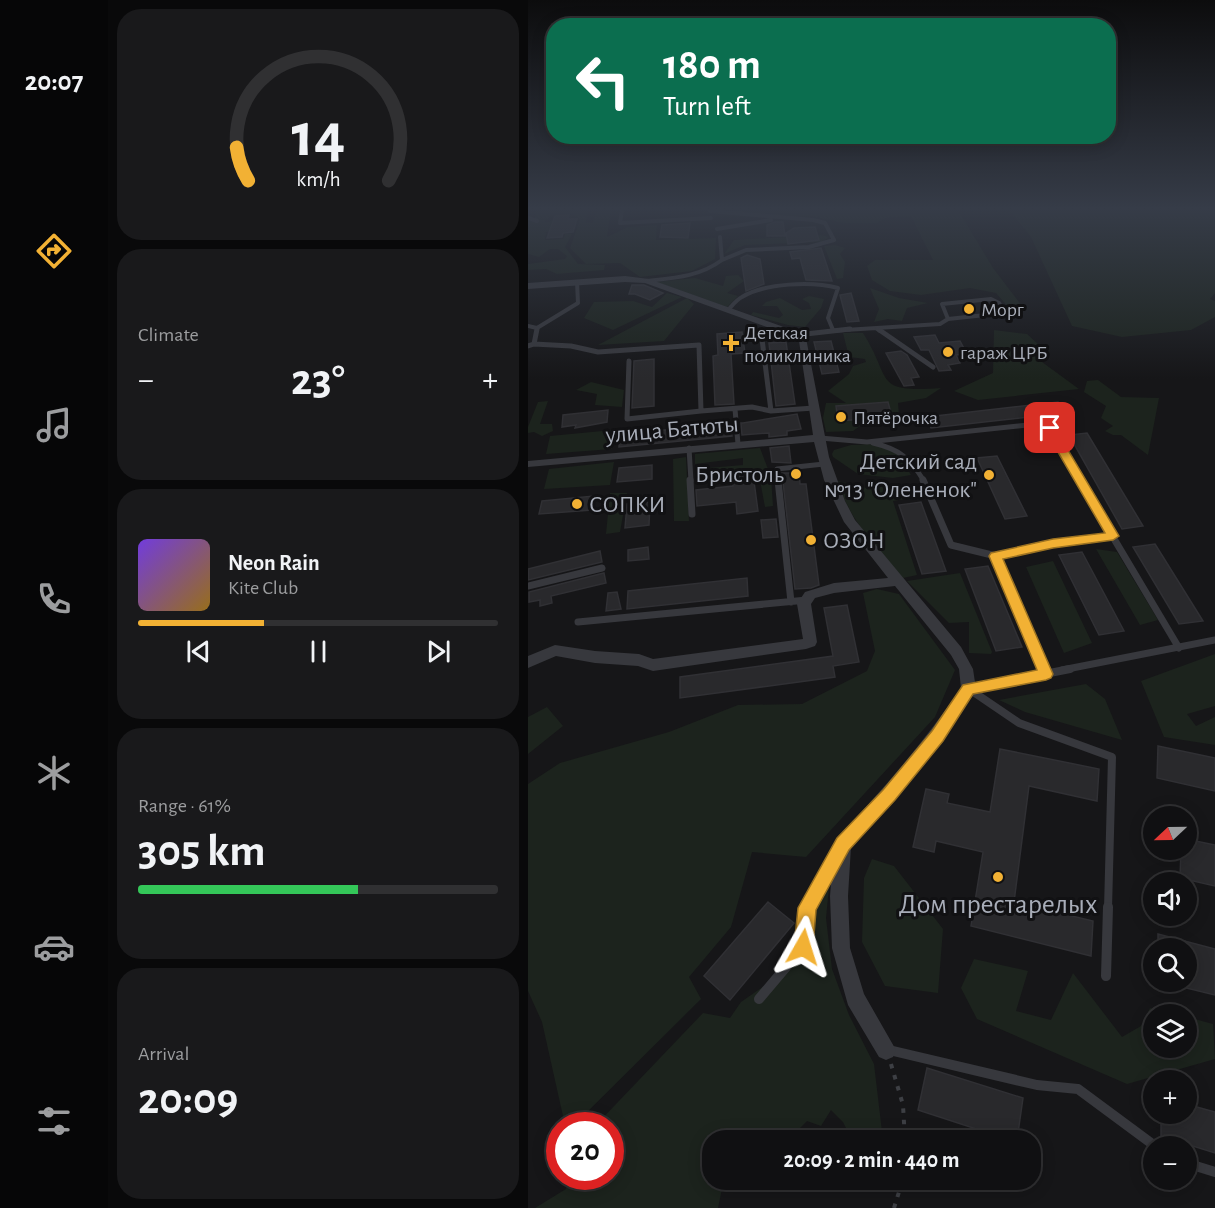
<!DOCTYPE html>
<meta charset="utf-8">
<style>
body{margin:0;font-family:"Alegreya Sans",sans-serif;background:#19191b;color:#f1f3f6;height:100vh;display:flex;flex-direction:column;font-size:22px;white-space:nowrap}
*{box-sizing:border-box;margin:0}
p{font-size:20px;color:#9c9d9f}
.icon{flex:none;width:33px;height:33px;fill:none;stroke:currentColor;stroke-width:2;stroke-linecap:round;stroke-linejoin:round}
.map{position:relative;flex:1;overflow:hidden}
.side{display:flex;flex-direction:column;gap:9px;padding:9px;background:#09090a;width:420px}
.side>*{flex:none}
.top-card{position:absolute;left:18px;top:18px;width:570px;height:126px;border-radius:24px;box-shadow:0 3px 15px #0003,0 0 0 2px #303032;background:#0b6e4f;color:#fff;overflow:hidden}
.needle{width:39px;rotate:248deg}
.fabs{position:absolute;left:615px;top:806px;display:grid;gap:12px}
.fabs a{display:grid;place-items:center;width:54px;height:54px;border-radius:50%;background:#101012;box-shadow:0 3px 15px #0003,0 0 0 2px #303032;font-size:30px}
.speed{position:absolute;left:18px;top:1112px;display:flex;gap:12px;font-size:30px;font-weight:700;text-align:center}
.speed>*{display:grid;place-content:center;width:78px;height:78px;border-radius:50%;background:#101012;box-shadow:0 3px 15px #0003,0 0 0 2px #303032;line-height:1}
.speed .limit{border:9px solid #d22;background:#fff;color:#111}
.pin{position:absolute;display:grid;place-items:center;width:51px;height:51px;color:#fff;margin:-26px;border-radius:12px;box-shadow:0 3px 9px #0006}
.me{position:absolute;width:66px;margin:-33px;rotate:6deg;stroke-linejoin:round;filter:drop-shadow(0 0 4px #0008)}
.turn{display:flex;align-items:center;gap:21px;height:126px;padding:0 18px;font-size:27px}
.turn .icon{width:78px;height:78px;stroke-width:2.5}
.turn b{display:block;font-size:42px;line-height:51px}
.big{font-size:45px;font-weight:700;line-height:1.1}
.side .tile{flex:1;display:flex;flex-direction:column;justify-content:center;gap:9px;min-width:0;padding:0 21px;border-radius:24px;background:#19191b}
.side .dial{align-items:center;gap:0}
.dial svg{height:156px;overflow:visible;fill:none;stroke:#303032;stroke-width:7;stroke-linecap:round;text-anchor:middle}
.dial text{fill:#f1f3f6;stroke:none}
.song{display:flex;align-items:center;gap:18px}
.cover{width:72px;height:72px;border-radius:9px;background:linear-gradient(135deg,hsl(260 70% 55%),hsl(40 70% 35%))}
.played{height:6px;border-radius:3px;background:linear-gradient(90deg,#f2b134 35%,#303032 35%)}
.keys{display:flex;justify-content:space-around;direction:ltr}
.heat{display:flex;justify-content:space-between;align-items:center;font-size:33px;direction:ltr}
.charge{height:9px;border-radius:4px;background:linear-gradient(90deg,#34c759 61%,#303032 0)}
.trip{position:absolute;left:174px;top:1130px;width:339px;height:60px;border-radius:24px;background:#101012;box-shadow:0 3px 15px #0003,0 0 0 2px #303032;font-weight:700;line-height:60px;text-align:center}
main{display:flex;flex:1;min-height:0}
.tabs{display:flex;flex-direction:column;width:108px;justify-content:space-around;align-items:center;background:#060607;color:#9c9d9f}
.tabs .icon{width:42px;height:42px}
.tabs .on{color:#f2b134}
.tabs b{font-size:27px;color:#f1f3f6}
.map>svg:first-child{display:block}
.green{fill:#1c231d}
.building{fill:#29292c;stroke:#303034;stroke-width:1.5}
.lines{fill:none;stroke-linecap:round;stroke-linejoin:round}
.path{stroke:#3d3f44;stroke-width:4;stroke-dasharray:4.5 7;stroke-linecap:butt}
.lane-far4{stroke:#37383d;stroke-width:4}
.lane-far3{stroke:#37383d;stroke-width:5}
.lane-far2{stroke:#37383d;stroke-width:7}
.lane-far1{stroke:#37383d;stroke-width:8}
.lane{stroke:#37383d;stroke-width:10}
.street{fill:#37383d;fill-rule:evenodd}
.route{fill:#f2b134;stroke:#9d7322;stroke-width:1.5}
.poi-dot{fill:#f2b134;stroke:#111113;stroke-width:2}
.labels{text-anchor:middle;stroke-width:6;stroke-linejoin:round;paint-order:stroke}
.far-poi-label{font-size:20px;fill:#a8adb8;stroke:#111113;text-anchor:start}
.street-label{font-size:24px;fill:#a8adb8;stroke:#111113}
.poi-label{font-size:24px;fill:#a8adb8;stroke:#111113;text-anchor:end}
.near-poi-label{font-size:28px;fill:#a8adb8;stroke:#111113}
</style>
<main>
<nav class="tabs">
<b>20:07</b>
<svg class="icon on" aria-label="directions" viewBox="0 0 24 24"><path d="M12 3l9 9-9 9-9-9zM9 14v-3h6M13 9l2 2-2 2"/></svg>
<svg class="icon" aria-label="music" viewBox="0 0 24 24"><path d="M9 18V5l10-2v13"/><circle cx="6" cy="18" r="3"/><circle cx="16" cy="16" r="3"/></svg>
<svg class="icon" aria-label="phone" viewBox="0 0 24 24"><path d="M5 4h4l2 5-3 2q2 4 5 5l2-3 5 2v4C11 20 4 13 5 4z"/></svg>
<svg class="icon" aria-label="climate" viewBox="0 0 24 24"><path d="M12 3v18M4 7l16 10M4 17L20 7"/></svg>
<svg class="icon" aria-label="car" viewBox="0 0 24 24"><path d="M5 17H2v-5l4-1 3-4h7l3 4 3 1v5h-3M9 17h6M6 11h13"/><circle cx="7" cy="17" r="2"/><circle cx="17" cy="17" r="2"/></svg>
<svg class="icon" aria-label="filters" viewBox="0 0 24 24"><path d="M4 7h16M4 17h16"/><circle cx="9" cy="7" r="2"/><circle cx="15" cy="17" r="2"/></svg>
</nav>
<section class="side">
<div class="tile dial"><svg viewBox="0 0 100 80">
<path d="M14 69A42 42 0 1 1 86 69"/>
<path d="M14 69A42 42 0 0 1 8 52" stroke="#f2b134"/>
<text x="50" y="56" font-size="32" font-weight="700">14</text>
<text x="50" y="72" font-size="11">km/h</text>
</svg></div>
<div class="tile"><p>Climate</p>
<div class="heat"><a>−</a><b class="big">23°</b><a>+</a></div>
</div>
<div class="tile">
<div class="song"><i class="cover"></i><div><b>Neon Rain</b><p>Kite Club</p></div></div>
<div class="played"></div>
<div class="keys"><svg class="icon" aria-label="previous" viewBox="0 0 24 24"><path d="M18 5L8 12l10 7zM5 5v14"/></svg><svg class="icon" aria-label="pause" viewBox="0 0 24 24"><path d="M8 5v14M16 5v14"/></svg><svg class="icon" aria-label="next" viewBox="0 0 24 24"><path d="M6 5l10 7-10 7zM19 5v14"/></svg></div>
</div>
<div class="tile"><p>Range · 61%</p><b class="big">305 km</b><div class="charge"></div></div>
<div class="tile"><p>Arrival</p><b class="big">20:09</b></div>
</section>
<div class="map">
<svg width="687" height="1208" viewBox="0 0 687 1208">
<rect width="100%" height="100%" fill="#161618"/>
<path class="green" d="M59,210L58,222L64,223L70,210H83L79,237L100,227L129,225L128,240L188,238L187,259L164,271L112,277L92,263L58,264L42,248L52,219L45,214L23,215L17,222L30,221L25,232H18L17,240L35,239L37,234H44L37,247L50,264L77,265L76,270L29,274L18,269L0,270V264L37,259L39,256L30,249H22L11,257L0,254V220L11,222L6,221L9,211Z
M191,210H430L465,268L497,310L488,316L468,293L442,288L393,295L362,291L344,280L339,266L347,260H405L383,216L357,218L349,223H316L283,216L258,217Z
M481,210H687V293L682,299L687,301V317L663,330L594,337L544,326L503,237Z
M293,235L301,237L294,242L217,245L196,254L206,240Z
M307,245L317,248L312,254L317,262L315,278L309,279L296,246Z
M210,275L216,281L199,293L210,296L199,307L128,282L167,278L195,286L198,276Z
M342,288L371,298L400,303L379,308L374,321L360,319L346,322L351,309Z
M139,293L154,297L85,330L56,318L66,302L105,301L124,307Z
M281,296L296,299L293,308L277,327L260,325L223,315L225,312L251,318L255,315L249,306H234L238,302L252,298L274,310L283,309L281,303L274,299Z
M159,298L166,304L136,341L70,345Z
M466,330L499,334L510,344L499,351L551,389L450,400L426,391L465,373Z
M315,333H335C365,380 344,393 413,388L398,398L370,403L371,415L360,423L345,417L325,431L298,432L295,418L298,403H318L300,391L321,374L325,366L338,362L337,359L321,357Z
M570,380L593,397L631,398L620,455L593,435H585L577,431L585,426L573,418L578,406L556,392L559,381Z
M63,382L96,390L94,407L67,405L69,394L48,390Z
M20,401L12,424H24L25,431L14,436L6,432L0,433V427L10,402Z
M85,430L84,449L18,454L22,436Z
M346,444C368,450 372,455 383,475L365,478L330,474L305,457L304,454L306,450L323,445Z
M232,448L243,477L245,506L237,507L230,470L169,477L168,469L215,465V458L167,464V454Z
M158,457L161,521H146L145,459Z
M86,462L82,485L16,489L21,469Z
M310,481L343,489L370,483L387,497L365,501L389,575L375,578C350,548 320,520 310,481Z
M82,493H99L92,532L78,534Z
M568,549L589,552L630,620L612,625Z
M525,561L564,643L536,653L498,567Z
M432,573L464,652L463,654L441,653V622L421,623L379,581Z
M349,589L371,594L427,670L407,717L278,857L224,852L203,927L161,977L173,999L46,1125H37L14,1022L0,991V784L32,763L141,732L210,705L274,704L339,671L347,651L335,593Z
M687,654V706L659,714L668,726L687,717V745L636,737L613,681Z
M558,684L577,699L594,740L497,712L471,700Z
M19,707L35,726L0,754V717Z
M344,859L366,866L415,929L410,993L357,986L334,942L336,878Z
M303,867L298,918L304,969L321,1015L346,1064L355,1140H324L315,1122L303,1110L293,1126L279,1121L260,1140H184V1179H196L190,1208H7L38,1189L41,1176H82V1125H68L175,1013L202,1018L213,1002L275,959L280,889Z
M446,959L500,971L488,1011L523,1020L545,973L594,1037L613,1026L622,1008L646,1014H626V1047H658L659,1017L685,1024L687,1059L599,1084L449,1019L433,988Z"/>
<path class="building" d="M41,215L40,219H49L45,232L35,233L34,237L19,238L27,216Z
M247,222H255L257,236H239V225Z
M162,223L160,238L132,237L134,225Z
M287,227L291,240L260,244L258,233L266,228Z
M293,248L304,281L278,280L272,258L264,259L262,252Z
M219,255L232,259L236,284L218,291L213,258Z
M104,285H116L135,293L122,300L107,294H101Z
M323,293L331,321L319,322L312,295Z
M214,332L217,353L203,354L206,404L187,405L185,356L190,355L189,334Z
M407,335L411,343L432,341L439,354L428,355L432,363L420,365L423,370L411,371L401,350H393L386,337Z
M303,341L311,372L294,374L286,342Z
M258,342L267,404L248,406L241,343Z
M373,351L379,355L391,377L383,378L386,385L376,386L358,353Z
M126,359V406L104,408L106,361Z
M360,402L364,417L310,421L308,406Z
M530,402L537,413L403,428L399,417Z
M80,410L79,422L47,428L48,425L34,427L35,415Z
M269,414L273,429L259,431V435L241,437V433L214,435L213,423H215Z
M203,424L204,436L91,447L92,434Z
M559,433L615,526L594,529L541,435Z
M261,446L263,463L244,462L242,448Z
M469,456L499,516L477,519L449,458Z
M124,465V479L89,482L91,468Z
M254,473H271L272,484H278L291,585L283,588L267,589Z
M225,474L230,511L209,514L208,502L169,506L168,490L205,486L204,476Z
M66,496L64,510L11,514L14,501Z
M122,502L121,525L97,528L99,504Z
M393,502L418,571L394,574L371,505Z
M248,519L250,537L235,538L233,520Z
M627,544L675,621L651,624L605,547Z
M120,547L121,559L100,561V550Z
M72,551L74,562L0,580V569Z
M554,552L596,631L571,635L531,555Z
M460,566L494,647L468,651L437,569Z
M76,573L78,583L23,596L24,603L12,606V600L1,602V592Z
M219,578L220,596L99,609L100,591Z
M89,592L93,609L78,611L80,593Z
M319,605L331,662L305,666L307,677L152,698V677L305,656L296,608Z
M630,746L687,758V791L629,778Z
M472,749L571,769L569,801L501,786L486,902L565,921L563,956L443,926L455,852L408,841L406,852L385,847L398,789L421,794L419,803L462,812Z
M658,839L687,845V886L652,878L653,849H658Z
M240,902L266,923L202,1000L176,976Z
M630,934L687,949V995L658,988V948H630Z
M399,1068L495,1098L489,1140H482L390,1110Z
M658,1104L687,1112V1153L633,1136V1113H658Z"/>
<g class="lines">
<path class="path" d="M363,1064L375,1105L377,1140
M366,1208L375,1179"/>
<path class="lane-far4" d="M94,210L92,223L183,218
M182,211L285,220L297,223L306,240L281,247L218,250L194,260
M0,218L9,221
M189,229L243,220
M118,281C146,278 171,277 194,260L192,237
M463,299L471,303L476,313L420,319L414,304Z
M200,310C204,306 208,300 214,297C237,283 284,281 310,288L300,318L305,330
M0,326L9,328
M350,329L352,331
M9,331V328L50,303L49,282
M301,331L412,324L420,319"/>
<path class="lane-far3" d="M350,329L405,367
M269,335L322,329
M234,339L243,411
M6,344L43,346L70,352L171,345L173,411L224,407L243,411L286,408
M0,346L6,344L9,329
M101,361L99,419L173,411
M207,409L210,444
M292,438L339,442L509,424L521,428L552,481
M345,443C371,449 382,458 396,481
M161,448L163,481
M250,481L249,469L296,464"/>
<path class="lane-far2" d="M162,480L164,514
M250,480L263,602
M395,480L423,545L468,556L516,670
M551,480L651,648
M468,556L525,544L585,536
M0,586L74,568
M50,622L279,600
M534,670L687,640"/>
<path class="lane-far1" d="M516,669L518,674
M441,689L491,723L584,757L580,909
M441,689L542,669
M279,909L309,854"/>
<path class="lane" d="M578,976L580,907
M231,999L275,947L279,907
M361,1050L509,1085L550,1089L627,1146
M658,1163L687,1172"/>
<path class="street" d="M97,276L121,279L253,326L278,338L301,457L317,501L327,520L433,647L445,669L448,689L415,741L367,800L323,847L320,896L322,948L336,994L368,1050L365,1057L358,1060L351,1057L320,1005L304,948L302,896L306,844L309,838C354,791 396,742 433,688L431,669L423,655L367,586L306,593L287,598L283,604L289,642L287,646L278,649L125,671L110,666L67,663L28,656L0,668V656L27,645L67,651L111,654L125,659L275,639L269,604L277,592L306,583L360,578L316,522L296,480L286,442L0,467V461L285,435L271,341L247,330L117,283L97,282L0,289V283Z"/>
</g>
<linearGradient id="sky" x2="0" y2="1"><stop stop-color="#0c0c0d"/><stop offset="0.55" stop-color="#363c48"/><stop offset="1" stop-color="#363c48" stop-opacity="0"/></linearGradient>
<rect width="687" height="379" fill="url(#sky)"/>
<path class="route" d="M522,425L527,428L591,536L585,540L525,548L475,559L525,674L523,678L518,680L445,694L415,741L367,800L321,850L288,910L285,947L282,954L275,957L268,954L266,947L270,908L309,838L355,790L404,731L435,685L509,670L461,556L463,553L525,539L577,533L516,428Z"/>
<g class="poi-dot">
<circle cx="441" cy="309" r="6"/>
<path d="M200 334h6v6h6v6h-6v6h-6v-6h-6v-6h6z"/>
<circle cx="420" cy="352" r="6"/>
<circle cx="313" cy="417" r="6"/>
<circle cx="268" cy="474" r="6"/>
<circle cx="461" cy="475" r="6"/>
<circle cx="49" cy="504" r="6"/>
<circle cx="283" cy="540" r="6"/>
<circle cx="470" cy="877" r="6"/>
</g>
<g class="labels">
<g class="far-poi-label">
<text x="453" y="316">Морг</text>
<text x="216" y="339">Детская<tspan x="216" dy="23">поликлиника</tspan></text>
<text x="432" y="359">гараж ЦРБ</text>
<text x="325" y="424">Пятёрочка</text>
</g>
<g class="street-label">
<text transform="translate(144 429) rotate(-5)" y="8">улица Батюты</text>
</g>
<g class="poi-label">
<text x="449" y="469">Детский сад<tspan x="449" dy="28">№13 "Олененок"</tspan></text>
<text x="256" y="482">Бристоль</text>
<text x="61" y="512" text-anchor="start">СОПКИ</text>
<text x="295" y="548" text-anchor="start">ОЗОН</text>
</g>
<g class="near-poi-label">
<text x="470" y="913">Дом престарелых</text>
</g>
</g>
</svg>
<div class="fabs">
<a><svg class="needle" viewBox="-14 -14 28 28"><path d="M0-13l5 13h-10z" fill="#e53935"/><path d="M0 13l5-13h-10z" fill="#9c9d9f"/></svg></a>
<a><svg class="icon" aria-label="sound" viewBox="0 0 24 24"><path d="M4 9h4l5-4v14l-5-4H4zM17 9q2 3 0 6"/></svg></a>
<a><svg class="icon" aria-label="search" viewBox="0 0 24 24"><circle cx="10" cy="10" r="6"/><path d="M15 15l6 6"/></svg></a>
<a><svg class="icon" aria-label="layers" viewBox="0 0 24 24"><path d="M12 4l9 5-9 5-9-5zM3 14l9 5 9-5"/></svg></a>
<a>+</a>
<a>−</a>
</div>
<div class="speed"><div class="limit">20</div></div>
<div class="pin" style="left:522px;top:428px;background:#d93025"><svg class="icon" aria-label="arrive" viewBox="0 0 24 24"><path d="M6 21V4h12l-3 4 3 4H6"/></svg></div>
<svg class="me" style="left:275px;top:947px" viewBox="-20 -20 40 40"><path d="M0-17L14 15 0 8-14 15z" fill="#f2b134" stroke="#fff" stroke-width="4"/></svg>
<div class="trip">20:09 · 2 min · 440 m</div>
<div class="top-card">
<div class="turn"><svg class="icon" aria-label="left" viewBox="0 0 24 24"><path d="M17 20v-9H6M10 6l-5 5 5 5"/></svg><div><b>180 m</b>Turn left</div></div>
</div>
</div>
</main>
